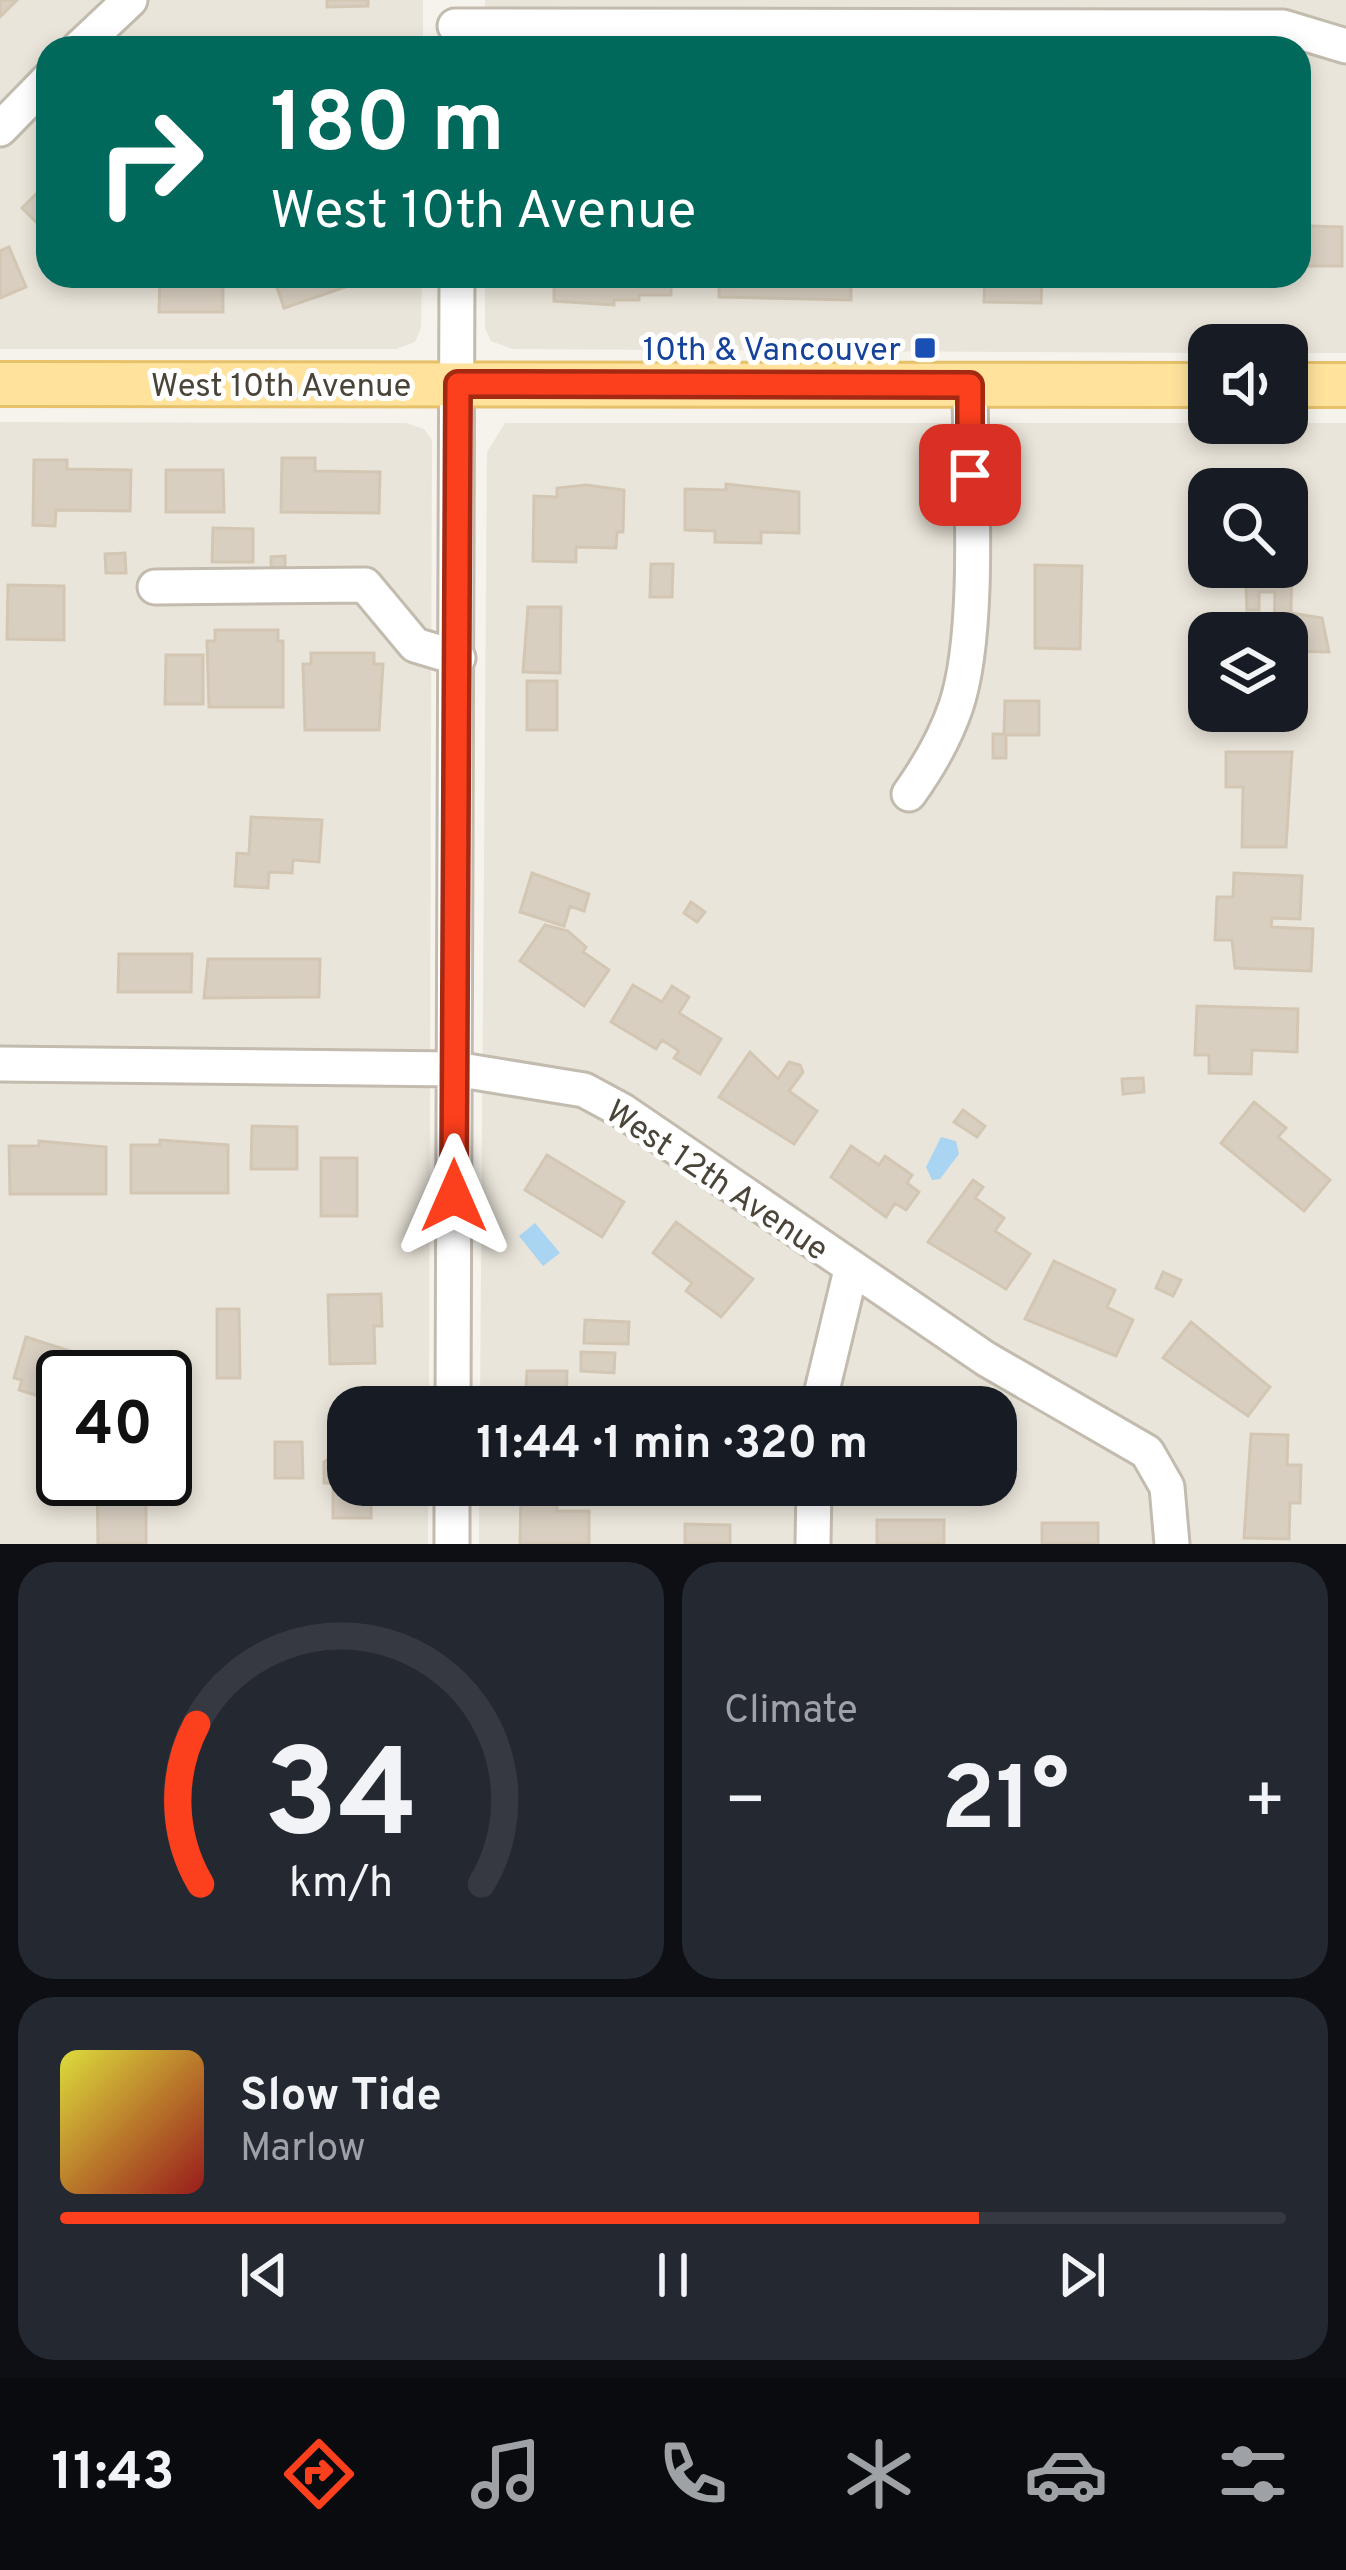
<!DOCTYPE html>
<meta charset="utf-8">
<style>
body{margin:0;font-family:Overpass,sans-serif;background:#242831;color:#f1f3f6;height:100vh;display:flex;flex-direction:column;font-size:45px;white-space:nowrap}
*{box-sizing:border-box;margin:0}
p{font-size:39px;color:#9ea1a6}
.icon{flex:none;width:66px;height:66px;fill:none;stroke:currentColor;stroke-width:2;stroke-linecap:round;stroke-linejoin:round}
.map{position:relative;height:1544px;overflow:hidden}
.panel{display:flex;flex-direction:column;gap:18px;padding:18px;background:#0d0f14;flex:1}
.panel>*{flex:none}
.banner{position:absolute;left:36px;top:36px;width:1275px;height:252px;border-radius:36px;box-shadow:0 6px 18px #0003;background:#00695c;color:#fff;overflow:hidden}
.controls{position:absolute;left:1188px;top:324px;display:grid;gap:24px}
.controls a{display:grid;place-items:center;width:120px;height:120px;border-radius:24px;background:#171b24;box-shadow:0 6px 18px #0003;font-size:60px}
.speed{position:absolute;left:36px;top:1350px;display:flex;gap:24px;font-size:60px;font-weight:700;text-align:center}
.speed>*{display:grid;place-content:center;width:156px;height:156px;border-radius:50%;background:#171b24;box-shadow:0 6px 18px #0003;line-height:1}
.speed .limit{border:6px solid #111;border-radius:18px;background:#fff;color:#111}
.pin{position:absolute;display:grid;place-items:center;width:102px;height:102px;color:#fff;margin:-51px;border-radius:24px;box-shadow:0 6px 18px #0006}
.me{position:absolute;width:132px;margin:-66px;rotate:0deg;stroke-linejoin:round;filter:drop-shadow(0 0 9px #0008)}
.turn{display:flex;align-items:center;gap:42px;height:252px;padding:0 36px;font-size:54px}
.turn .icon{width:156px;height:156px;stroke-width:2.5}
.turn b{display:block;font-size:84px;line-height:102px}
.big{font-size:90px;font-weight:700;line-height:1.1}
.panel .tile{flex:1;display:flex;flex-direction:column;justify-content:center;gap:18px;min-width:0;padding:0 42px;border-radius:36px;background:#242831}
.panel .dial{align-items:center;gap:0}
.dial svg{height:312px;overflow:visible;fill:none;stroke:#363941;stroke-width:7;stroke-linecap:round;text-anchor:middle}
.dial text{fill:#f1f3f6;stroke:none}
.song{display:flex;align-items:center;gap:36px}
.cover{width:144px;height:144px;border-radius:18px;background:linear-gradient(135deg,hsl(60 70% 55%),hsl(0 70% 35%))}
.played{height:12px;border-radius:6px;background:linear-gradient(90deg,#fc3f1d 75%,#363941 75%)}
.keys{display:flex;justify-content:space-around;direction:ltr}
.heat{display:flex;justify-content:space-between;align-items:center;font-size:66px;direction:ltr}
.panel .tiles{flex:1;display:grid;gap:18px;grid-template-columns:1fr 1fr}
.tile:last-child{grid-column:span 2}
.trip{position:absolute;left:327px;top:1386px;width:690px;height:120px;border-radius:36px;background:#171b24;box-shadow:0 6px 18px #0003;font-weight:700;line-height:120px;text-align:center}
.tab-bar{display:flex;height:192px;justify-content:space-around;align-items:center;background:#090b0e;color:#9ea1a6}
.tab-bar .icon{width:84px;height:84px}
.tab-bar .selected{color:#fc3f1d}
.tab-bar b{font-size:54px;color:#f1f3f6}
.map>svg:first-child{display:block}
.residential{fill:#eae5da;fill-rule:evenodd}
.water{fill:#a9d4f2}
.building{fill:#d8cfc1;stroke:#d3c7b4;stroke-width:3}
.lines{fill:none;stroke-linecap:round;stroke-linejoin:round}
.minor-casing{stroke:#c2bbae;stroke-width:39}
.major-casing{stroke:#e6c16a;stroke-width:48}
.minor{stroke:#fff;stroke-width:33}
.major{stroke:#ffe39c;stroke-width:42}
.route-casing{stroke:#a42913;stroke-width:30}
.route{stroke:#fc3f1d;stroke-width:21}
.transit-dot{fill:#1a4fb4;stroke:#fff;stroke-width:4.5}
.labels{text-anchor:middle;stroke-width:10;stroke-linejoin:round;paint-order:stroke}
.transit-label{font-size:33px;fill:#164399;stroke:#fff;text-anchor:end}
.street-label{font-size:33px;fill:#4b4439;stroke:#fff}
</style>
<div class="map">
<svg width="1346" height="1544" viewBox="0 0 1346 1544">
<rect width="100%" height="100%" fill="#f6f3ec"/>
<path class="residential" d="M0,0H423V48H48V276H422L421,328L415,342L396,349H0Z
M485,0H1346V353H1287V345H1209V353L512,349L491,341L485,328V276H1299V48H485Z
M0,422L406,423L424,429L432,440L429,1407H348V1485H428V1544H0ZM63,1377H165V1479H63Z
M505,423H1346V1544H479V1485H996V1407H480L487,452ZM1209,489H1287V567H1209ZM1209,633H1287V711H1209Z"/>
<path class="water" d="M941,1137L956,1141L959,1154L940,1179L932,1180L926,1167Z
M535,1223L560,1253L543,1266L519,1236Z"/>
<path class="building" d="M0,0H17L0,17Z
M327,0H368V6L327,7Z
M48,182V234L22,208Z
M1308,226L1342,227V266H1308Z
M9,247L26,287L0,298V251Z
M160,276H223V312H159Z
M273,276H377L284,308Z
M554,276H671V295H639V300H614V305L554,301Z
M719,276H851V300L719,297Z
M985,276H1042L1041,303L984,302Z
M282,458H315V471L380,472L379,513L281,512Z
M34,460H67V469L131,470L130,511L56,510L55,526L33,525Z
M166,470H223L224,512H166Z
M726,484L799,492V533L761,532V543L715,542V531L685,530V489L726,490Z
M586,485L624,490L623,532H617L616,548L576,547V562L533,561L534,496L557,497V488Z
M213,528L253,529V562H212Z
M1287,533L1292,546L1291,613L1322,618L1329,652L1287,651V633H1274L1275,592H1259V610H1247L1245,567H1287Z
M125,553L126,573H106L105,554Z
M285,556V567L271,568V557Z
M651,564H673L672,597H650Z
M1035,565L1082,566L1080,649L1035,648Z
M8,585L64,586V640L7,639Z
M528,607H561L560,673L523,672Z
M215,630H278V641H283V707H209L207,641H215Z
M311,653H374V664H383L379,730H305L303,664H311Z
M166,655H203V704H165Z
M527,681H557V730H527Z
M1005,701H1039V735H1006V758H993V734H1004Z
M1226,752H1292L1286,847H1242L1243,787H1226Z
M251,817L322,820L319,862L293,860L292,873L269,872L268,888L235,886L237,853L249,854Z
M532,873L589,894L584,911L570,906L564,926L520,912Z
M1234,873L1302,876L1300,919L1272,918L1271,927L1313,929L1311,971L1235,968L1232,940H1215L1217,897H1233Z
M691,902L705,912L697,922L684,913Z
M545,925L568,931L586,947L583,952L609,970L584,1006L520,961Z
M119,954H192L191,992H118Z
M208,959H320L319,997L204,998Z
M633,985L662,1002L672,986L689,997L679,1013L721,1039L700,1074L674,1058L679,1051L662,1040L656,1049L611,1022Z
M1197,1006L1298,1009L1297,1052L1252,1050L1251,1074L1209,1073V1055H1195Z
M750,1052L778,1079L789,1062L800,1065L803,1072L789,1091L817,1111L794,1144L719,1097Z
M1143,1078L1144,1092L1123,1094L1122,1079Z
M1254,1102L1286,1128L1278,1137L1330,1180L1304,1211L1221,1143Z
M963,1110L985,1126L977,1137L954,1122Z
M252,1126L297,1127V1169H251Z
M160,1140L228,1145V1193H131V1145H160Z
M39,1141L106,1147V1194H10L9,1146H39Z
M851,1146L879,1165L885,1156L912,1175L907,1183L919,1192L906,1210L895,1203L886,1217L831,1177Z
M547,1155L624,1202L602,1237L525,1190Z
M321,1158H357V1216H321Z
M973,1180L983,1187L975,1198L1004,1218L995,1231L1030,1254L1006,1289L928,1242Z
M676,1222L753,1279L721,1317L686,1291L692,1283L653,1253Z
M1054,1261L1115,1290L1107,1307L1133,1320L1116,1356L1025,1319Z
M1163,1272L1181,1280L1173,1296L1156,1288Z
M381,1294L382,1326H374L375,1363L330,1364L328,1295Z
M217,1309H239L240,1378H217Z
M585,1320L629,1322L628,1344L584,1343Z
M1191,1322L1270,1387L1248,1416L1163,1358Z
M26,1337L79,1354L55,1401L19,1390L22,1380L14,1378Z
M581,1352L615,1353L614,1373L581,1371Z
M527,1371H567L566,1407H525Z
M920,1393V1407H880V1394Z
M684,1396H730V1407H684Z
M1251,1434L1288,1435L1287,1465H1301L1300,1503H1290L1289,1539L1244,1538Z
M275,1442H302L303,1478H275Z
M332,1457H348V1485H371V1518H333V1483H324V1462Z
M97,1479H146V1544H98Z
M879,1485H923V1491L879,1492Z
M521,1496H557V1511H589V1544H520Z
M877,1520H944V1544H877Z
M1042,1523H1098V1544H1042Z
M685,1524L730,1525V1544H685Z"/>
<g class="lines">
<defs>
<path id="minor" d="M455,26L1283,27L1346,46
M79,48L130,0
M0,129L48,80
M155,587L365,585L415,645L458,658
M909,794C929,766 945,739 956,706C982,629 970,470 970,384
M0,1064L455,1069L584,1090L623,1111L986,1359L1147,1452L1167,1487L1172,1544
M453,1407L457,276
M818,1407L851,1270
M452,1544V1485
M813,1544L814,1485"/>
<path id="major" d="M0,384L1209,385
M1287,385H1346"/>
</defs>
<use href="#minor" class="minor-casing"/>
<use href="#major" class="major-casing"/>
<use href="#minor" class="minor"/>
<use href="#major" class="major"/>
</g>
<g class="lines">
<defs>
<path id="route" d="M454,1196L458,384L970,385V475"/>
</defs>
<use href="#route" class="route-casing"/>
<use href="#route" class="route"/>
</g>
<rect class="transit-dot" x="913" y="336" width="24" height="24" rx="6"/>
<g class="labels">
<g class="transit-label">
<text x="901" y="360">10th &amp; Vancouver</text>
</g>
<g class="street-label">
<text x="281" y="396">West 10th Avenue</text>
<text transform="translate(718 1179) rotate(34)" y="12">West 12th Avenue</text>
</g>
</g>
</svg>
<div class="controls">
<a><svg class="icon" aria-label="sound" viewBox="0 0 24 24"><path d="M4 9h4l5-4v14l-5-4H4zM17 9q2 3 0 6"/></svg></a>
<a><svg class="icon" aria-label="search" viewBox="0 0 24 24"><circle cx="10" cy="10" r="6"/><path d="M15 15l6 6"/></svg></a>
<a><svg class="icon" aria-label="layers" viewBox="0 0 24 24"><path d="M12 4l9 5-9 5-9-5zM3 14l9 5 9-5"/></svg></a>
</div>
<div class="speed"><div class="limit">40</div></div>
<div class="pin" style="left:970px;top:475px;background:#d93025"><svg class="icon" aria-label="arrive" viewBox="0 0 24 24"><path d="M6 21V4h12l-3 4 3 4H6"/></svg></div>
<svg class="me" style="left:454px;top:1196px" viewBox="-20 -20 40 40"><path d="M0-17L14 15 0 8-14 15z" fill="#fc3f1d" stroke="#fff" stroke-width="4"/></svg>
<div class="trip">11:44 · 1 min · 320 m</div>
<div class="banner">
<div class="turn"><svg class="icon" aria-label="right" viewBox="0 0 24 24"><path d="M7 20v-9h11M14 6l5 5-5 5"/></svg><div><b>180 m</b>West 10th Avenue</div></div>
</div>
</div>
<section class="panel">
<div class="tiles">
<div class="tile dial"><svg viewBox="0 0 100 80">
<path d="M14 69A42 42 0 1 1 86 69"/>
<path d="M14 69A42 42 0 0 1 13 28" stroke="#fc3f1d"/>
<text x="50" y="56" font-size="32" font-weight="700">34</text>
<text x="50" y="72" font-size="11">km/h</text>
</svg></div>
<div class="tile"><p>Climate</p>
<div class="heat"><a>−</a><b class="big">21°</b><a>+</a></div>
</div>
<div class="tile">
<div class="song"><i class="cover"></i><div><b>Slow Tide</b><p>Marlow</p></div></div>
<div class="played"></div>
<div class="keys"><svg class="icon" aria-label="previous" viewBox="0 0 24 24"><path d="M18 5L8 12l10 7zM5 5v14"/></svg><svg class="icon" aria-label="pause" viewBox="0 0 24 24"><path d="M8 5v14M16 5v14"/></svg><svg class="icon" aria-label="next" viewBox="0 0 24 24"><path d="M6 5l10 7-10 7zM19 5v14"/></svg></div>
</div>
</div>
</section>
<nav class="tab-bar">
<b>11:43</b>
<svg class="icon selected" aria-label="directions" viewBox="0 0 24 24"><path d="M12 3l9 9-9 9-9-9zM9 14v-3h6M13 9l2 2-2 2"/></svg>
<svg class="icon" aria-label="music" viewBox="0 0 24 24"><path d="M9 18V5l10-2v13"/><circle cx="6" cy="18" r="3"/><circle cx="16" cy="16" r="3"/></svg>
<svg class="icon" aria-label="phone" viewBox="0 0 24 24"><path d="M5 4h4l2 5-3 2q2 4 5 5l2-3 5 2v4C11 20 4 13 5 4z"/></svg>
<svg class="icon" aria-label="climate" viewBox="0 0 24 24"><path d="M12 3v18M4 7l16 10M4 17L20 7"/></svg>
<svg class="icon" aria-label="car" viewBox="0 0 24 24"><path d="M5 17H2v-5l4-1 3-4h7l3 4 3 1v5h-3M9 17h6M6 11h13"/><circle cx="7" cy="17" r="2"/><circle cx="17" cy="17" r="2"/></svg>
<svg class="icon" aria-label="filters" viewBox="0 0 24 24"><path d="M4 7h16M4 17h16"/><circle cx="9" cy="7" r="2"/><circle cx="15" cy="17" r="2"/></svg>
</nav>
